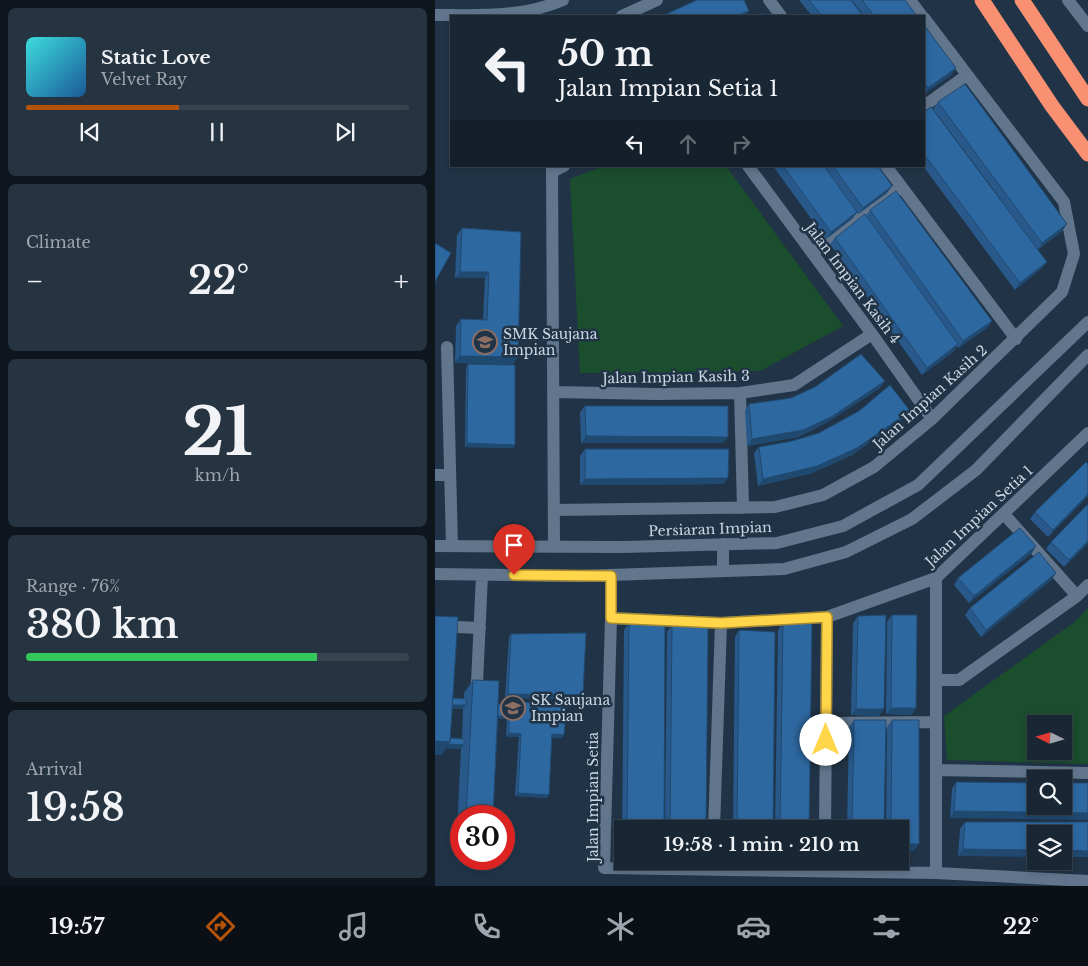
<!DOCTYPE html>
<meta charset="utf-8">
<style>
body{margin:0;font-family:"Libre Baskerville",serif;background:#263341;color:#f1f3f6;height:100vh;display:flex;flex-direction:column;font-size:19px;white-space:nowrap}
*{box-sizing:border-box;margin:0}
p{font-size:16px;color:#9fa5ad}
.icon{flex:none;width:28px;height:28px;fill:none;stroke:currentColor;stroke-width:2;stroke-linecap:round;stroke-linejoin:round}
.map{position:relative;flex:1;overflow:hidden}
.panel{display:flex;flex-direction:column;gap:8px;padding:8px;background:#0e151d;width:435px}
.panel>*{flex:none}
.guide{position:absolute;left:15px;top:15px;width:475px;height:152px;border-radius:0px;box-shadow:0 2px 8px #0003,0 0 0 1px #374450;background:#192735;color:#f1f3f6;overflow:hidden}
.needle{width:32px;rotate:275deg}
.buttons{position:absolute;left:592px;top:715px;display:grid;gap:10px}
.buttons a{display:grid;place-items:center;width:45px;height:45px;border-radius:0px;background:#192735;box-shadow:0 2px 8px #0003,0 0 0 1px #374450;font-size:25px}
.speed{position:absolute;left:15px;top:805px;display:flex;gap:10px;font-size:25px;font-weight:700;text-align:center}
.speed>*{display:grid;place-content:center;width:65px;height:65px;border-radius:50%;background:#192735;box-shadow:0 2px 8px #0003,0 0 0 1px #374450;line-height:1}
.speed .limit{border:8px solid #d22;background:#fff;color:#111}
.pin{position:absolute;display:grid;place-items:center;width:42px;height:42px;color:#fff;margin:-51px -21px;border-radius:50% 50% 50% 0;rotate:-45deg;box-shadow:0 0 5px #0007}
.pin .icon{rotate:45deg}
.me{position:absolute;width:55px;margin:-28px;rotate:0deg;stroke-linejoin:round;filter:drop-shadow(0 0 4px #0008)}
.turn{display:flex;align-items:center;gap:18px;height:105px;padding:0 25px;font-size:22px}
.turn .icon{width:65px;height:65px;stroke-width:2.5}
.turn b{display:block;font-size:35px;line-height:42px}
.lanes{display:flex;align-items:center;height:48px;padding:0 25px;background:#0003;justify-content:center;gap:25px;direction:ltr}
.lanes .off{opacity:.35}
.big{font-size:38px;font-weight:600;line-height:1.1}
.panel .card{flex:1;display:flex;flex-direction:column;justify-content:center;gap:8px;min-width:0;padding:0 18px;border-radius:8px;background:#263341}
.panel .dial{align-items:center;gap:0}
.dial b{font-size:65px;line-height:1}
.song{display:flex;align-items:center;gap:15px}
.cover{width:60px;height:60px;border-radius:8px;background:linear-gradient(135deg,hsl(180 70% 55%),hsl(210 70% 35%))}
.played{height:5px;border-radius:2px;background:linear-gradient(90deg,#b45309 40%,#374450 40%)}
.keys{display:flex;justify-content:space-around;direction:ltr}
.heat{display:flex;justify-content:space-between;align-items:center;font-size:28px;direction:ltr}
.charge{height:8px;border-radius:4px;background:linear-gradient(90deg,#34c759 76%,#374450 0)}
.trip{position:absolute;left:179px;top:820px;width:295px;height:50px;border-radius:0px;background:#192735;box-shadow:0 2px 8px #0003,0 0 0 1px #374450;font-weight:600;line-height:50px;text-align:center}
.dock{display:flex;height:80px;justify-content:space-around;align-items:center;background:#0a1015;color:#9fa5ad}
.dock .icon{width:35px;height:35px}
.dock .on{color:#b45309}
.dock b{font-size:22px;color:#f1f3f6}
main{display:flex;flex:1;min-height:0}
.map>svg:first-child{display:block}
.green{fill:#1b4e2c;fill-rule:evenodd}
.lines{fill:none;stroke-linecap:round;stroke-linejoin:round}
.minor{stroke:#61768d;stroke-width:12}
.highway{stroke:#fa9072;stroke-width:15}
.wall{fill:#28598a;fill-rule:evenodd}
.shaded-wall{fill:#204970}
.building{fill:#2e68a0;stroke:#204970}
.route-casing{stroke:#a68a30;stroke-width:12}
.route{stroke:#ffd54a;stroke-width:9}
.labels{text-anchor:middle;stroke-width:5;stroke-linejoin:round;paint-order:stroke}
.street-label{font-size:14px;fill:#cad6e2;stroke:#213447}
.poi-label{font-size:14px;fill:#cad6e2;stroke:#213447;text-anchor:start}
</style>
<main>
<section class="panel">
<div class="card">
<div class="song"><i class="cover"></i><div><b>Static Love</b><p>Velvet Ray</p></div></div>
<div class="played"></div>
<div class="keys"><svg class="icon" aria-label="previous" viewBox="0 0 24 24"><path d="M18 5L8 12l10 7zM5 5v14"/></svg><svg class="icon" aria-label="pause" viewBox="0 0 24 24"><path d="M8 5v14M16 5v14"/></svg><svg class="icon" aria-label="next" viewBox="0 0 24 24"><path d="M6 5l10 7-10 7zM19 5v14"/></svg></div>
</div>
<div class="card"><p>Climate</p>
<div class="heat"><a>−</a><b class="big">22°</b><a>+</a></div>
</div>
<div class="card dial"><b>21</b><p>km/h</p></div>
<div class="card"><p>Range · 76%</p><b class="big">380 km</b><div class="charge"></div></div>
<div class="card"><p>Arrival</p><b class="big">19:58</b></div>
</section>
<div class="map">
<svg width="653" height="886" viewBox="0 0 653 886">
<rect width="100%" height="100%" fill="#213447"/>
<path class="green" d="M169,166H291L408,326L325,371L145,373L135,179Z
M653,608V764L512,760L509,716L641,621ZM601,724H629V751H601Z"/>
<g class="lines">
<path class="minor" d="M334,0L346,16
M475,0L487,16
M633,0L653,26
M0,15C44,15 87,18 128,0
M187,16L222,0
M489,106L532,75
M117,166L119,547
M313,166L437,334L497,419
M451,166L581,339
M117,172L129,166
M377,253L466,187
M12,347L17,546
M119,392L221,394L305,393L359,385L437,334
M305,393L308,508
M0,475H15
M119,510L340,507L388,495L439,467L497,419L627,292L639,254L629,202L489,18
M569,514L642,596
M288,544V571
M0,546L188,547L342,543L408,526L483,485L653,322
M0,574L145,576L349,569L411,552L477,519L541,470L653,355
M176,575V618L169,868L501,873L653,881
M176,618L286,623L392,617L501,578L653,433
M0,626L45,628
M502,680H524L642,596L653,585
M42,683L47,575
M391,723L501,722
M501,770L653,773
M279,829L286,623
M390,829L392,617
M501,873V578"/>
<path class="highway" d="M547,0L617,106L653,154
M587,0L653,99"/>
</g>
<path class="wall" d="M364,0H416L428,16H377Z
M417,0H470L482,16H429Z
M489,25L521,68L516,75L489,94Z
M503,102L632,224L627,231L603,249L607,268L580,290L488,166H489V112L567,201L498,109Z
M338,166H443L452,193L423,214L422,213L417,219L391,239Z
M435,210L557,321L552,328L523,348L522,346L519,351L487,375L395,244L400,238L431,216Z
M27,228L86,232L78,364L20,363L21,326L26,319L48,320L50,278H20L22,235Z
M33,364L80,445L78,448L30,447L31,368Z
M380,387L445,388L391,423L363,437L312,446L310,411L314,404L356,398Z
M150,406L288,443H146L145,412Z
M424,411L470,417L417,455L377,473L323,486L319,453L324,447L357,441L384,433Z
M150,449L289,484L145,485V456Z
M653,464V496L613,537L595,519L600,512Z
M616,542L653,543L629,567L611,549Z
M597,553L534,603L519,585L523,578Z
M621,573L616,580L546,637L530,615L535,608Z
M457,615L477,715L451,714L452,622Z
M0,616L18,698L29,699V693L38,680L63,704L73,705L75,702L127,738H116L112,798L80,796L84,737H71L72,719H63L58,816H26V829H22L26,749L11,748L6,755H0ZM17,708L28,709L27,739L15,738Z
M423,616L444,716L416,715L418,623Z
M194,623L229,829H188V846H187L189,630Z
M348,623L374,829H340L343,630Z
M237,625L271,829H230L232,632Z
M304,630L338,829H298L300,637Z
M76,634L148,695L145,699L70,698L74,637Z
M419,720L449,829H412L414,727Z
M457,720L479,851L465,829H451L452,727Z
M521,782L653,783L515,818L517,789Z
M530,822H653L523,856L525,829Z"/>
<path class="shaded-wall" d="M314,11L310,16H301Z
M521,68L516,75L489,94L493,88Z
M457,186L452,193L423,214L428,208Z
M422,212L417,219L391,239L396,232Z
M632,224L627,231L603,250L607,243Z
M612,262L607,268L580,290L585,283Z
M25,272H54L50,278H20Z
M557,321L552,328L523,348L528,341Z
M523,344L519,351L487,375L492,368Z
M25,356L83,357L78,364L20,363Z
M450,381L445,388L391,423L363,437L312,446L317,439Z
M475,411L470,417L417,455L377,473L323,486L328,479Z
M151,436L293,437L288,443H146Z
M32,443L80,445L78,448L30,447Z
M293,478L289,484L145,485L150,479Z
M653,494V496L613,537L618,530Z
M653,541V543L629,567L634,560Z
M601,546L597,553L534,603L539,596Z
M621,573L616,580L546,637L551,630Z
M73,694L148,695L145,699L70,698Z
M11,704L31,705L28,709L9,708Z
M456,708H481L477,715L451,714Z
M421,709H449L444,716L416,715Z
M56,715L74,716L72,719H54Z
M74,733L86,734L84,737H71Z
M117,734L129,735L127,738H114Z
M0,741L15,742L29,745L26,749L11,748L6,755H0Z
M83,793L114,795L112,798L80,796Z
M519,811L653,813V820L515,818Z
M26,823V829H22Z
M465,844H484L479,851H465Z
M528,849L601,850V857L523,856Z
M629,850L653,851V857H629Z"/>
<path class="building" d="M262,0H309L314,11L301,16H227Z
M374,0H416L428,16H387Z
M427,0H470L482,16H439Z
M328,13L330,16H321Z
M489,25L521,68L493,88L489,82Z
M530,84L632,224L607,243L503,102Z
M496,107L612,262L585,283L489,154V112Z
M348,166H389L422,212L396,232Z
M398,166H443L457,186L428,208Z
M461,191L557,321L528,341L435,210Z
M430,214L523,344L492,368L400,238Z
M27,228L86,232L83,357L25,356L26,319L52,320L54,272H25Z
M0,243L16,253L0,282Z
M426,354L450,381L396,417L368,430L317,439L314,404L356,398L380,387Z
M33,364L80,365V445L32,443Z
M455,385L475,411L422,448L382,466L328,479L324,447L357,441L384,433L424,411Z
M150,406H293V437L151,436Z
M150,449H294L293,478L150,479Z
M651,462L653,464V494L618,530L600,512Z
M653,504V541L634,560L616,542Z
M585,528L601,546L539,596L523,578Z
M604,552L621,573L551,630L535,608Z
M451,615L449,709H421L423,616Z
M457,615H482L481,708H456Z
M0,616L23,617L15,742L0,741Z
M194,623H230L229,829H192Z
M348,623H377L374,829H345Z
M237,625L273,626L271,829H235Z
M304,630L340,632L338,829H302Z
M151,633L148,695L73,694L76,634Z
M38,680L64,681L58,816H31Z
M18,698L31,699V705H17Z
M75,702L132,703L129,735L117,734L114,795L83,793L86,734L74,733V716H63V704L75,706Z
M419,720H451L449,829H417Z
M457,720H484V844H465V829H456Z
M15,738L29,739V745L13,744L15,742Z
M521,782L601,783V806H629V783H653V813L519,811Z
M530,822H653V851L629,850V834H601V850L528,849Z"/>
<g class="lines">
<defs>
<path id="route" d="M79,575L176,576V618L286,623L392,617L391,740"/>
</defs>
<use href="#route" class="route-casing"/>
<use href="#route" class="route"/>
</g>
<defs>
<symbol id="school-ring" viewBox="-11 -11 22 22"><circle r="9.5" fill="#213447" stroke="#8d6e63" stroke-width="1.5"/><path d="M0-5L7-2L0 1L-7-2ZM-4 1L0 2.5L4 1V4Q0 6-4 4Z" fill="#8d6e63"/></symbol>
</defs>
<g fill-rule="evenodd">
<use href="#school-ring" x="36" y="328" width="28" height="28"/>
<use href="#school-ring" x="64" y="694" width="28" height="28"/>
</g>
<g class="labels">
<g class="street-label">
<text transform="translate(418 283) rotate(53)" y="5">Jalan Impian Kasih 4</text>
<text transform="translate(241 377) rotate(-1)" y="5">Jalan Impian Kasih 3</text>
<text transform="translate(495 397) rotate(-42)" y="5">Jalan Impian Kasih 2</text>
<text transform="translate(544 516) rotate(-43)" y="5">Jalan Impian Setia 1</text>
<text transform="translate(275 529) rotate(-2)" y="5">Persiaran Impian</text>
<text transform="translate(158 797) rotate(-90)" y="5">Jalan Impian Setia</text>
</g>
<g class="poi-label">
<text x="68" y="339">SMK Saujana<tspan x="68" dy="16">Impian</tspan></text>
<text x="96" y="705">SK Saujana<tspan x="96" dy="16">Impian</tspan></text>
</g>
</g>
</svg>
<div class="buttons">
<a><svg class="needle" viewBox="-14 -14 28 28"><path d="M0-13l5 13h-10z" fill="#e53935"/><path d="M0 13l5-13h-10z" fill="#9fa5ad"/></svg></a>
<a><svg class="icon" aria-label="search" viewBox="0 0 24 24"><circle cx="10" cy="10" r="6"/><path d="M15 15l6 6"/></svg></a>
<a><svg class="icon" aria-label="layers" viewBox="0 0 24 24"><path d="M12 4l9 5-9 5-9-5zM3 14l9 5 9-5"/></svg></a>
</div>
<div class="speed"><div class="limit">30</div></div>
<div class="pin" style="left:79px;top:575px;background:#d93025"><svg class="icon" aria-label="arrive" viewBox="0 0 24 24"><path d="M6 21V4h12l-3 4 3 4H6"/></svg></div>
<svg class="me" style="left:391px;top:740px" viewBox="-20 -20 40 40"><circle r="19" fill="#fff"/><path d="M0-13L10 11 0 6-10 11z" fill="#ffd54a"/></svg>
<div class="trip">19:58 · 1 min · 210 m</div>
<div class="guide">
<div class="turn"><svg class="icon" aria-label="left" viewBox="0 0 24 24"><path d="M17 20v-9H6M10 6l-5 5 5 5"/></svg><div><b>50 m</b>Jalan Impian Setia 1</div></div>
<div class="lanes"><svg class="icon" aria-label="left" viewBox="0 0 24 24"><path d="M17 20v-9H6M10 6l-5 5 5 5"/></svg><svg class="icon off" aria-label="ahead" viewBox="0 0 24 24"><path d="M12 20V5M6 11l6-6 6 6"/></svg><svg class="icon off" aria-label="right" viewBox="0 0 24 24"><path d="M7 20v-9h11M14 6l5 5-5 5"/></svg></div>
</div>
</div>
</main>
<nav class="dock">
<b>19:57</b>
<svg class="icon on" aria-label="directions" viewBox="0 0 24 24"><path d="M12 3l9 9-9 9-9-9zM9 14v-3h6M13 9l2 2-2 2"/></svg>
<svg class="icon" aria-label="music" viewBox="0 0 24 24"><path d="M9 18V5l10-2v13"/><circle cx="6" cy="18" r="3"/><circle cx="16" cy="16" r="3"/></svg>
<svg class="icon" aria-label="phone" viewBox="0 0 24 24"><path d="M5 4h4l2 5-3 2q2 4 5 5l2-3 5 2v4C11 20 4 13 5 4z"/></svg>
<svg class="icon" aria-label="climate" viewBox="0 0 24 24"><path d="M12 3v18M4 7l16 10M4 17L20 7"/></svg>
<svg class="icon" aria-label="car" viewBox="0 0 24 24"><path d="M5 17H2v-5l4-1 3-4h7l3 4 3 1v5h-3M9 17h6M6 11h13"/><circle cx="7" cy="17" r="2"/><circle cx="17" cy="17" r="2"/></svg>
<svg class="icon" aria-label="filters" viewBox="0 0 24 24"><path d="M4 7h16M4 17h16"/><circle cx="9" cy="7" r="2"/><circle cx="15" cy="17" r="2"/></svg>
<b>22°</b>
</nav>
